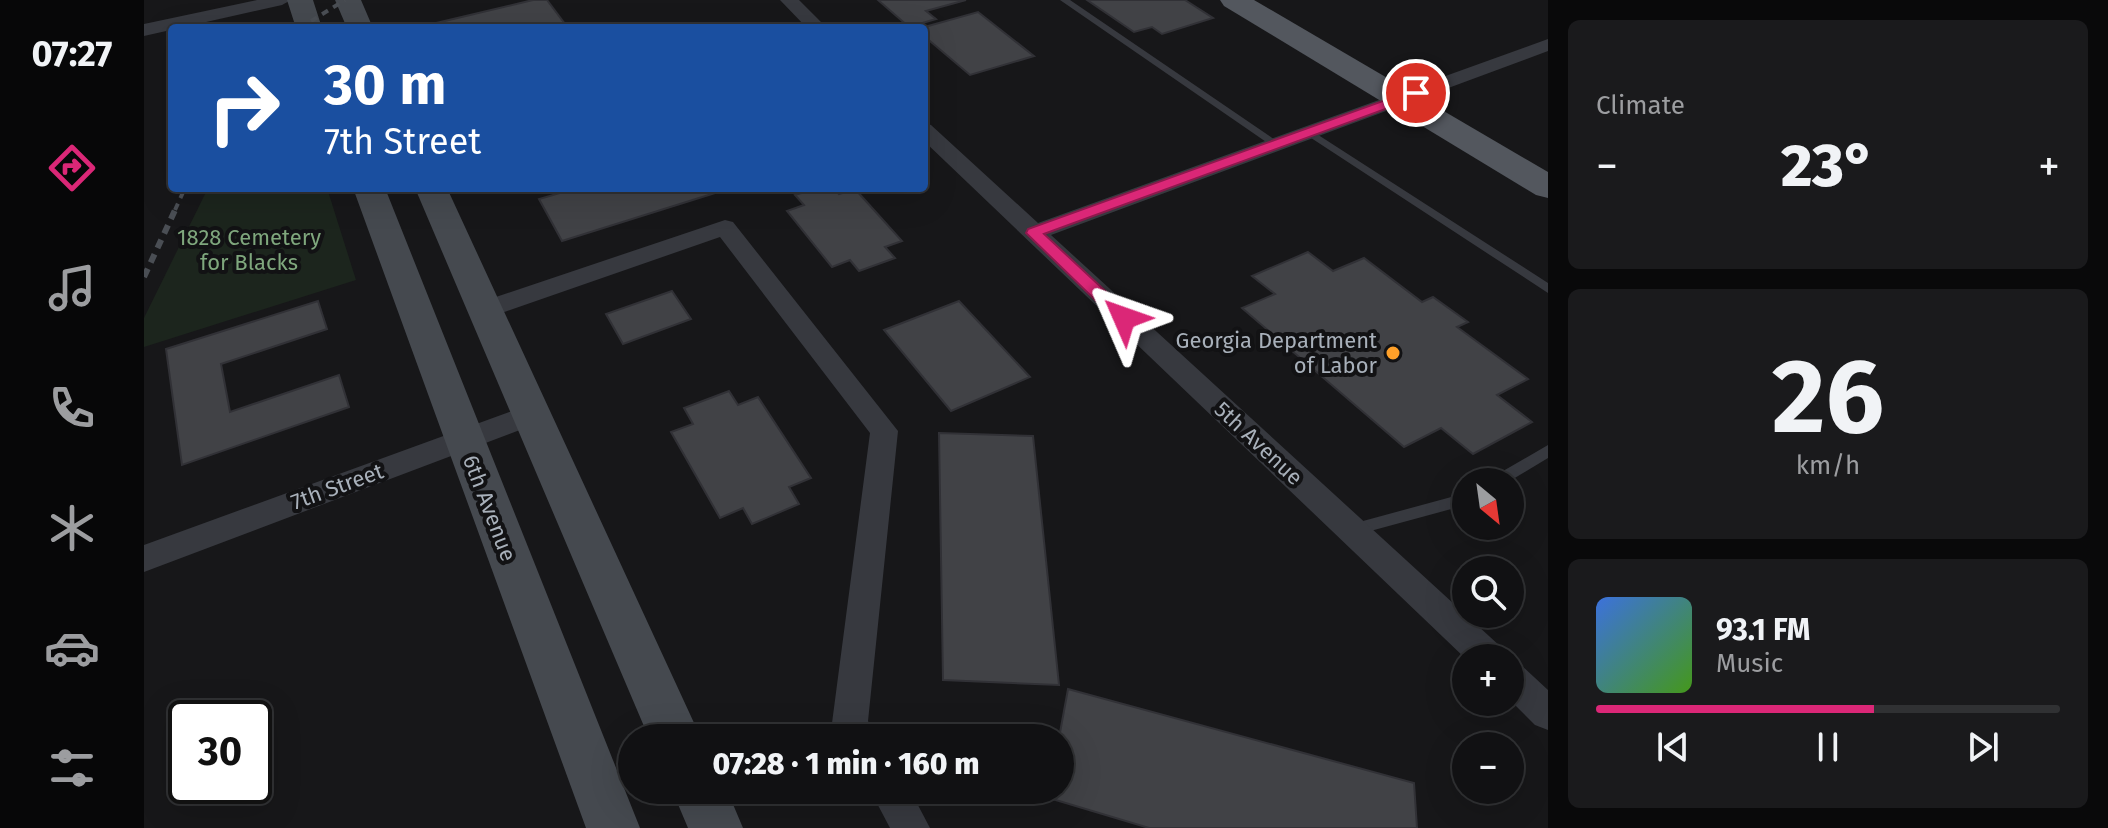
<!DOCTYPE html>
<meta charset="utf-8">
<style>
body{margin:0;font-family:"Fira Sans",sans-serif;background:#1a1a1c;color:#f1f3f6;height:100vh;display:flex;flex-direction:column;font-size:30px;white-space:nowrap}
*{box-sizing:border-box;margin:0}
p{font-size:26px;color:#9c9da0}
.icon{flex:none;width:44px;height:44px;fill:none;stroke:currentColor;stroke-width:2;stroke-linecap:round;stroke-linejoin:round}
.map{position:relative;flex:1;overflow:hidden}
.sheet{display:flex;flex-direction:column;gap:20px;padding:20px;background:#09090a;width:560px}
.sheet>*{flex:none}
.hud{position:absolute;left:24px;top:24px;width:760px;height:168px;border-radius:8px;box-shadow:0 8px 32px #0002,0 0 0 2px #303133;background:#1a4fa0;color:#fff;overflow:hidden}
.needle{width:52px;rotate:151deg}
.tools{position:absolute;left:1308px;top:468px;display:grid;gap:16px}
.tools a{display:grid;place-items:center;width:72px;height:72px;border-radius:50%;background:#111113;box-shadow:0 8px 32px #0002,0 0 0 2px #303133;font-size:40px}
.speed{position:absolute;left:24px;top:700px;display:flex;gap:16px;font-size:40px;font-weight:700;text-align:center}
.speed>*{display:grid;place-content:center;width:104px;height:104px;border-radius:50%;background:#111113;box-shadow:0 8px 32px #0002,0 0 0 2px #303133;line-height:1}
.speed .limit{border:4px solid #111;border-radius:12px;background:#fff;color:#111}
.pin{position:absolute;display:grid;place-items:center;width:68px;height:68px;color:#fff;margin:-34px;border:4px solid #fff;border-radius:50%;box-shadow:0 2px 8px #0007}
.me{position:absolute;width:88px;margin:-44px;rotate:313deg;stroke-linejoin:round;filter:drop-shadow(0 0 6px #0008)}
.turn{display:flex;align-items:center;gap:28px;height:168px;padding:0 24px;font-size:36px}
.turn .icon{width:104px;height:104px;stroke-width:2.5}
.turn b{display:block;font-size:56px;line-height:68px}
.big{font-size:60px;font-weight:800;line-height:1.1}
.sheet .widget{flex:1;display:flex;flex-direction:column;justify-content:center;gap:12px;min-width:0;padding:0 28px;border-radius:12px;background:#1a1a1c}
.sheet .dial{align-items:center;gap:0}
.dial b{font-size:104px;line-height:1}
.song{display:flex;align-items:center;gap:24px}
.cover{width:96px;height:96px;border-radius:12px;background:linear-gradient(135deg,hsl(220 70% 55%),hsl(100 70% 35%))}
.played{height:8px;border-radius:4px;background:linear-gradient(90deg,#db2777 60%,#303133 60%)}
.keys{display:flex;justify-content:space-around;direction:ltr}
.heat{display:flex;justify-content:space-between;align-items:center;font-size:44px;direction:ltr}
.trip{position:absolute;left:474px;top:724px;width:456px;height:80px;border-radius:40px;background:#111113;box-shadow:0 8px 32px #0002,0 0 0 2px #303133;font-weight:800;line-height:80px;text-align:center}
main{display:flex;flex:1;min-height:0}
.tab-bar{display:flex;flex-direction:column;width:144px;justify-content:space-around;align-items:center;background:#070708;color:#9c9da0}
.tab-bar .icon{width:56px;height:56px}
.tab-bar .selected{color:#db2777}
.tab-bar b{font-size:36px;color:#f1f3f6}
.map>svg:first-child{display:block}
.green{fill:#1c251d}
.building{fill:#414246;stroke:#313136;stroke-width:2}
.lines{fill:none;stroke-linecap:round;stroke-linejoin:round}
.lane{fill:#37393f;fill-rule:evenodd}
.street{fill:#37393f;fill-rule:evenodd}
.secondary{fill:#45494f;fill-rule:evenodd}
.primary{fill:#53575e;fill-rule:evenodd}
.rail-far1{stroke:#4a4e54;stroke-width:4;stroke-dasharray:7 6;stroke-linecap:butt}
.rail{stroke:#4a4e54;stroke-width:6;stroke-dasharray:9 7;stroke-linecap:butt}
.route{fill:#db2777;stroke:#8e194d;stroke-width:2}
.poi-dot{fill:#ffa029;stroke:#121214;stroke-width:3}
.labels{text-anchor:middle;stroke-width:8;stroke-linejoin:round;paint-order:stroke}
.park-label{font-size:22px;fill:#7fa77d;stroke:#121214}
.poi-label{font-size:22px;fill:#a8b0ba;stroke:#121214;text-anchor:end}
.street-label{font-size:22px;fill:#a8b0ba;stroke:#121214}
</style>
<main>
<nav class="tab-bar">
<b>07:27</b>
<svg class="icon selected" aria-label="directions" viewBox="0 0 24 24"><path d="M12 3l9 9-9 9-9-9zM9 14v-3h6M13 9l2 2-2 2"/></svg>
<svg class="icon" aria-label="music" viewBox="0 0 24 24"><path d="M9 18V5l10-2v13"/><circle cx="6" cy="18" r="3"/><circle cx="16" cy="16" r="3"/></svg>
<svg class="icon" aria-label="phone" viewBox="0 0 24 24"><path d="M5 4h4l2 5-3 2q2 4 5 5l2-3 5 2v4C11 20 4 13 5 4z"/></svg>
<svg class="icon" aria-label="climate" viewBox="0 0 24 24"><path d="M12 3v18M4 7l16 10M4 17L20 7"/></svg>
<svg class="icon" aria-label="car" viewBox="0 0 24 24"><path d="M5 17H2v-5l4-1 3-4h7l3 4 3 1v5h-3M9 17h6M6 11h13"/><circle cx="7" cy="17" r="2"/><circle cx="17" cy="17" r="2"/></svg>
<svg class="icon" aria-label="filters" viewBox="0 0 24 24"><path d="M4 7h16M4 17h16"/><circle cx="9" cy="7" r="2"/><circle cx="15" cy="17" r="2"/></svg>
</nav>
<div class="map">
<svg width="1404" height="828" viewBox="0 0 1404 828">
<rect width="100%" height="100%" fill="#171719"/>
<path class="green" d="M64,188H183L212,280L0,347V318Z"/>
<path class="building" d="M389,0H403L424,28H376L373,25L359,28H286L284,25Z
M734,0H822L782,11L792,19L765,27Z
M943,0H1041L1069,18L1018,34L1008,27L990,32Z
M834,12L890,56L826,75L780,36V28H777Z
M433,188H587L418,241L395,199Z
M673,188H690L695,194L711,189L758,241L741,247L751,258L715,271L706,260L688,267L643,211L660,205L651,195Z
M1164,252L1189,271L1220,258L1278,302L1289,297L1324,322L1313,327L1384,379L1353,395L1388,422L1329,454L1297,428L1260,447L1098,308L1131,294L1108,276Z
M528,291L547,319L479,344L462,314Z
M174,301L183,329L77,364L86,412L195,375L205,407L38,465L22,349Z
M815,301L886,377L807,411L740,330Z
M585,391L594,405L614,397L667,478L645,487L655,504L608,524L599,508L576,518L527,432L549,424L540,408Z
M795,433L889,436L915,685L799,680Z
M924,689L1270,783L1273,828H1005L905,798L906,790H916L915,738Z"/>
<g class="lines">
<path class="lane" d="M916,0H926L1137,144L1136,146H1128Z
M1165,129L1404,283V293L1161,134V130Z
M1404,445V458L1364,482H1345L1347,478Z
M1322,493V505L1208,536L1203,535L1200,530L1203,525L1208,524Z"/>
<path class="street" d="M113,0H147L138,5L0,36V24Z
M636,0H655L683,28H663Z
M1404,39V51L907,235L1357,647L1362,658L1322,659L780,141V123L787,125L894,223Z
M581,220L589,222L754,431L724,721L732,738H695L688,723L726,433L576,237L349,316L340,319L331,316L327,310L331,304Z
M387,404L397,408L401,415L397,422L0,572V545Z
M1366,661L1378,666L1404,690V730L1391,725L1366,700Z
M726,790H766L786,828H746Z"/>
<path class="secondary" d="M143,0H169L178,28H152Z
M191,0H217L229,28H203Z
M209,188H241L496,828H442Z
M271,188H303L557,738H505Z
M528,790H583L599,828H544Z"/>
<path class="primary" d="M1076,0H1110L1404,172V198L1392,195L1080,6Z"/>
<path class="rail-far1" d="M156,28L201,0
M31,210L41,188"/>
<path class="rail" d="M0,277L32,208"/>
</g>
<path class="route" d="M1272,89L1279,93L1277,96L900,234L986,314L989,318L986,322H974L882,233L884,229Z"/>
<circle class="poi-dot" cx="1249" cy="353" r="8"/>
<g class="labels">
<g class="park-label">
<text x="105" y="245">1828 Cemetery<tspan x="105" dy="25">for Blacks</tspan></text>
</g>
<g class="poi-label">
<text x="1233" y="348">Georgia Department<tspan x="1233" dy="25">of Labor</tspan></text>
</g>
<g class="street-label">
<text transform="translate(1115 443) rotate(43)" y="8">5th Avenue</text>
<text transform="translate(193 486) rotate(-20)" y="8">7th Street</text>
<text transform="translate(346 508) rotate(69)" y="8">6th Avenue</text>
</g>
</g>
</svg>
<div class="tools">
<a><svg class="needle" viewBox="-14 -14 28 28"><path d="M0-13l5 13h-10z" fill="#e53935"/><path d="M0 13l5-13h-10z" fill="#9c9da0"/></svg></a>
<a><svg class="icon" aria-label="search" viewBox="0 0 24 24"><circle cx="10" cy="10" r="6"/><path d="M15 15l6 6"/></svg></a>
<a>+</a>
<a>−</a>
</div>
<div class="speed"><div class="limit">30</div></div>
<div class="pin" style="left:1272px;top:93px;background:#d93025"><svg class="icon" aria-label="arrive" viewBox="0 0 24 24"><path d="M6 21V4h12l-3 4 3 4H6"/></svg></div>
<svg class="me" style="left:980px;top:318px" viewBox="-20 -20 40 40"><path d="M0-17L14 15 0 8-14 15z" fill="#db2777" stroke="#fff" stroke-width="4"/></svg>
<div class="trip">07:28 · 1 min · 160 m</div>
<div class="hud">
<div class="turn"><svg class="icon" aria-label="right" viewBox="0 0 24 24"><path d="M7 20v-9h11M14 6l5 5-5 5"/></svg><div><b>30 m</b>7th Street</div></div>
</div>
</div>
<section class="sheet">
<div class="widget"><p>Climate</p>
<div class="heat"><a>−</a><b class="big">23°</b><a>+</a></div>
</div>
<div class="widget dial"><b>26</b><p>km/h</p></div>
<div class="widget">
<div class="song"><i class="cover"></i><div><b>93.1 FM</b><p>Music</p></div></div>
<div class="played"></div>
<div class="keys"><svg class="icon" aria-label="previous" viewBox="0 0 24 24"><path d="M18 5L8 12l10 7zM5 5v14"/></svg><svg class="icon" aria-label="pause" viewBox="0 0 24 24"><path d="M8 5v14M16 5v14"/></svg><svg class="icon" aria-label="next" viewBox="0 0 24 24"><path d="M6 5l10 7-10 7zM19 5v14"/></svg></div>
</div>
</section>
</main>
